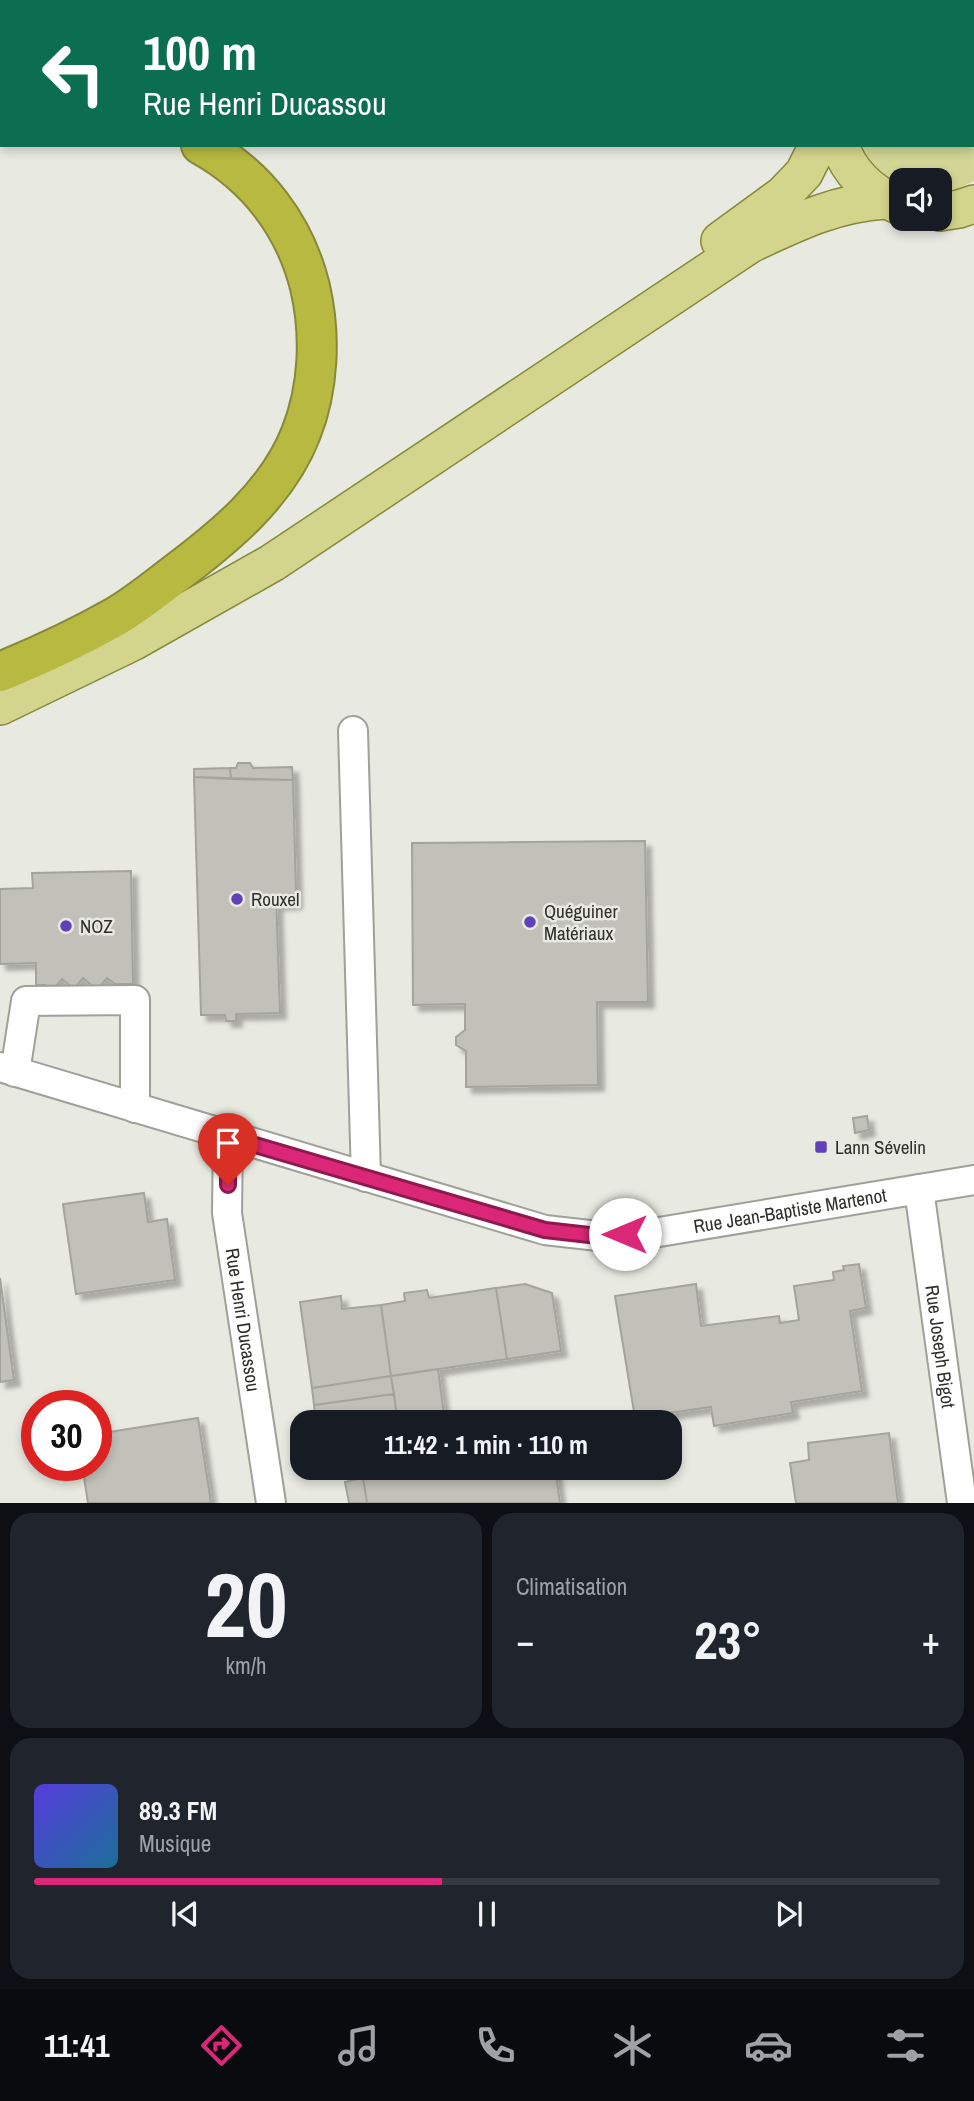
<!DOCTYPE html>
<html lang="fr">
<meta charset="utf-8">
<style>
body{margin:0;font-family:"Archivo Narrow",sans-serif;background:#20242c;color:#f1f3f6;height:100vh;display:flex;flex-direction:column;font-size:26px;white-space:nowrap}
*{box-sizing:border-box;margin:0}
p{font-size:23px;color:#9ea1a6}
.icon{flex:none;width:38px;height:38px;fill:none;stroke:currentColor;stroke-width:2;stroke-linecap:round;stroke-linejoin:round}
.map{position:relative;height:1503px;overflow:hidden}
.side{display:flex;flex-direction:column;gap:10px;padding:10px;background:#0d0f14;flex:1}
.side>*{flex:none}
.guide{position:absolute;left:0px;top:0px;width:975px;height:147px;box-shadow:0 4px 10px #0003;background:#0b6e4f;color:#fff;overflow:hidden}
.tools{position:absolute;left:889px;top:168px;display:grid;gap:14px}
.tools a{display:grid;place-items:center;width:63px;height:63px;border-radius:14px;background:#171b24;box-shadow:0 4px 10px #0003;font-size:35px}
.speed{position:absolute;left:21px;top:1390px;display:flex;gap:14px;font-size:35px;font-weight:700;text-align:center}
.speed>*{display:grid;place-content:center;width:91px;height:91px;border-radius:50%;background:#171b24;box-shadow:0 4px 10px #0003;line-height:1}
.speed .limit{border:10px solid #d22;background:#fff;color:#111}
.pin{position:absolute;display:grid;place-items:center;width:60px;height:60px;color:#fff;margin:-72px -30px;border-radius:50% 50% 50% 0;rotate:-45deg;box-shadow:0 0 7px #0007}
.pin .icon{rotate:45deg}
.me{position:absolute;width:77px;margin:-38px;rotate:270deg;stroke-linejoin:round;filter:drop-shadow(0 0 5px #0008)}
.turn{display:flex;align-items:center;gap:24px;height:147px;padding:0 28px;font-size:32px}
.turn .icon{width:91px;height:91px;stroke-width:2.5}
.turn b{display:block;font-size:49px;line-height:60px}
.big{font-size:52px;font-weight:700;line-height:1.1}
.side .tile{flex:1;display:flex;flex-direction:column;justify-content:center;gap:10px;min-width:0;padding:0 24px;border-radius:21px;background:#20242c}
.side .dial{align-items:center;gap:0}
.dial b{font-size:91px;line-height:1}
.song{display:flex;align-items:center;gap:21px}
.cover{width:84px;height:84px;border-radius:10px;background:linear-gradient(135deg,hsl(250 70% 55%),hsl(200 70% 35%))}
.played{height:7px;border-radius:4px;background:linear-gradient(90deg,#db2777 45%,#363941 45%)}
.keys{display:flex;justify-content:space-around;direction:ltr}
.heat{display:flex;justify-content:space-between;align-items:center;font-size:38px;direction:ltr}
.side .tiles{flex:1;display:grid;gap:10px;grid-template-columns:1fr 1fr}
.tile:last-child{grid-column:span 2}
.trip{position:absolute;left:290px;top:1410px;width:392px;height:70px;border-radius:21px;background:#171b24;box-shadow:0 4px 10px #0003;font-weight:700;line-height:70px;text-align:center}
.menu{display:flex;height:112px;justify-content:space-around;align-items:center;background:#090b0e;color:#9ea1a6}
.menu .icon{width:49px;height:49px}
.menu .on{color:#db2777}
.menu b{font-size:32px;color:#f1f3f6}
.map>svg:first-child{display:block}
.green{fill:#d2d595}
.building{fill:#c1c1b9;stroke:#a3a49c;stroke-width:2;filter:url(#shadow)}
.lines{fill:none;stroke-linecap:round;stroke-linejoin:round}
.minor-casing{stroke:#9fa098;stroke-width:32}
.major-casing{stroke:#87893a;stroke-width:40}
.highway-casing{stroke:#87893a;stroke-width:42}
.minor{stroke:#fff;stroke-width:28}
.major{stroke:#d4d58d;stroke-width:37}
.highway{stroke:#b7b941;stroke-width:38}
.route-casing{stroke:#8e194d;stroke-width:18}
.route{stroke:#db2777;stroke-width:12}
.poi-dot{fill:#6141ba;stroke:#e8e9e0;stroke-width:2.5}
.labels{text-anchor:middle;stroke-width:5;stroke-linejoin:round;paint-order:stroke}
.poi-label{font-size:19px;fill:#2f2f2c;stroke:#e8e9e0;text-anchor:start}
.street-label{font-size:19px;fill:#2f2f2c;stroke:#e8e9e0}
</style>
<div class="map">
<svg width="974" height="1503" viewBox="0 0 974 1503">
<defs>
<filter id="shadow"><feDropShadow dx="6" dy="6" stdDeviation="2" flood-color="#0004"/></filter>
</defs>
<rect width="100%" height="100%" fill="#e8e9e0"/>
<path class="green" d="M973,42L974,181L955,190L940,192V180H901V186C884,177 868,163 861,145H973Z"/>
<path class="building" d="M238,763H250L253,768L292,767L293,780L231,779L230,768H236Z
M230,768L231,779L194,777V769Z
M194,777L293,780L296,894L276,895L280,1013L236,1014V1021H226L225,1015H201Z
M645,841L648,1002H597L598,1085L466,1087V1051L456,1045V1037L465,1030V1004L413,1005L412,843Z
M131,871L133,984H115L107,978L97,990L83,978L74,989L62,979L52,991L45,985H36V963L0,964V889L33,888L32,873Z
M296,894V903L276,904V895Z
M867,1116L869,1130L855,1133L853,1118Z
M144,1193L148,1222L167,1219L175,1280L76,1294L63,1204Z
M859,1264L866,1308L850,1311L862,1391L791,1402L793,1413L714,1426L711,1407L635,1418L615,1296L696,1284L701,1326L779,1316L780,1323L799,1320L794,1286L834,1280L833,1272L844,1270L843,1266Z
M0,1278L14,1380L0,1382Z
M525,1284L552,1293L561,1351L507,1359L496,1288Z
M496,1288L507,1359L391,1376L381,1305L405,1301L404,1293L427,1290L429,1298Z
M341,1296L342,1309L381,1305L391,1376L312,1388L300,1302Z
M438,1369L445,1423H398L391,1376Z
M391,1376L394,1394L314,1405L312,1388Z
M394,1394L398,1423H316L314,1405Z
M198,1418L211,1503H88L82,1465H96V1434Z
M889,1433L898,1503H796L790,1463L809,1460L808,1443Z
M432,1468H555L560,1503H367L363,1478Z
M363,1478L367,1503H349L345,1482Z"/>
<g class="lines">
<defs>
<g id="minor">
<path d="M353,731L366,1177"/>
<path id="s1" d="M0,1067L545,1230L598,1236L653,1233L974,1180"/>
<path d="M15,1072L26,1001L135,1000V1108"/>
<path id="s2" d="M228,1137L227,1213L271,1503"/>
<path id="s3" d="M919,1189L962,1503"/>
</g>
<path id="major" d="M922,0L924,2
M973,19H974
M840,145C849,173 871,193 898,205
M940,212L959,209L974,204
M720,241L783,195L804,173L818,145
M0,706L134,641L272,563L750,244C795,223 835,203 885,200"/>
<path id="highway" d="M750,2L752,0
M0,91H2
M0,672C39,656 78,638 115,617C134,606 153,591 171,577C222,539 277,495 301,433C319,388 321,334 310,287C295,226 257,176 201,145"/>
</defs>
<use href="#minor" class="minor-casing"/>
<use href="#major" class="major-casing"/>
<use href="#highway" class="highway-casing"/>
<use href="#minor" class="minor"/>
<use href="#major" class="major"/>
<use href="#highway" class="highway"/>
</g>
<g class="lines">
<defs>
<path id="route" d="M228,1185V1137L545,1230L598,1236L625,1234"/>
</defs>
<use href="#route" class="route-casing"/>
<use href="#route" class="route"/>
</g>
<g class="poi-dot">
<circle cx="237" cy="899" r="7"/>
<circle cx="530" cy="922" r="7"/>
<circle cx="66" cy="926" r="7"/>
<rect x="814" y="1140" width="14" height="14" rx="3.5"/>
</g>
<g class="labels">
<g class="poi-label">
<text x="251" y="906">Rouxel</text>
<text x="544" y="918">Quéguiner<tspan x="544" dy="22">Matériaux</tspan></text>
<text x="80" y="933">NOZ</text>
<text x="835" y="1154">Lann Sévelin</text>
</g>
<g class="street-label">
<text dy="7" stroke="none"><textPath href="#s1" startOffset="816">Rue Jean-Baptiste Martenot</textPath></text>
<text dy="7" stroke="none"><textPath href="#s2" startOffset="184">Rue Henri Ducassou</textPath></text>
<text dy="7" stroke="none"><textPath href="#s3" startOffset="159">Rue Joseph Bigot</textPath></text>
</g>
</g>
</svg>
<div class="tools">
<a><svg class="icon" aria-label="sound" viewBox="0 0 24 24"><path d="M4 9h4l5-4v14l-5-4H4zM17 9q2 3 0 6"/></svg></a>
</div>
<div class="speed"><div class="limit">30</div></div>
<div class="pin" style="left:228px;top:1185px;background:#d93025"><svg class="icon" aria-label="arrive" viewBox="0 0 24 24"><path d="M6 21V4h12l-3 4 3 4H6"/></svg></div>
<svg class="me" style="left:625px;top:1234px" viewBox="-20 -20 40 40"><circle r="19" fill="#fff"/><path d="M0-13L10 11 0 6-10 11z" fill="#db2777"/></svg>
<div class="trip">11:42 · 1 min · 110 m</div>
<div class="guide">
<div class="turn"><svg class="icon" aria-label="left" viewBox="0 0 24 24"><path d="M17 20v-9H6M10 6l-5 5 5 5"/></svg><div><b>100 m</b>Rue Henri Ducassou</div></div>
</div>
</div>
<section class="side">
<div class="tiles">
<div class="tile dial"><b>20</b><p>km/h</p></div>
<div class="tile"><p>Climatisation</p>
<div class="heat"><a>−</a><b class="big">23°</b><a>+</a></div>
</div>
<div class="tile">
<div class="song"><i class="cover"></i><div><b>89.3 FM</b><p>Musique</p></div></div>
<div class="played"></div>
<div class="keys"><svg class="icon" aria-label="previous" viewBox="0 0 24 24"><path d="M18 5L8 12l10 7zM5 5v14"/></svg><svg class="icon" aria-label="pause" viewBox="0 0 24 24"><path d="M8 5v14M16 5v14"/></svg><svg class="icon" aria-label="next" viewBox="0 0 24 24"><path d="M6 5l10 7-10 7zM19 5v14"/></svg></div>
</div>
</div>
</section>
<nav class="menu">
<b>11:41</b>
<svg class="icon on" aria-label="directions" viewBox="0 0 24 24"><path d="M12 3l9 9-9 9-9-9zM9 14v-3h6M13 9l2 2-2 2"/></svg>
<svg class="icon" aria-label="music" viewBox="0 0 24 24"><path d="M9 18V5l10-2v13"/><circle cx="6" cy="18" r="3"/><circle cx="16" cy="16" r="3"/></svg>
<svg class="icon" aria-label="phone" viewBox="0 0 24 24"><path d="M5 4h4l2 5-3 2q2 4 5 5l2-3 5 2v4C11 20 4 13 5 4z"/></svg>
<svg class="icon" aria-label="climate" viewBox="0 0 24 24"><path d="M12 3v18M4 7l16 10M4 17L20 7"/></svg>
<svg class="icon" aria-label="car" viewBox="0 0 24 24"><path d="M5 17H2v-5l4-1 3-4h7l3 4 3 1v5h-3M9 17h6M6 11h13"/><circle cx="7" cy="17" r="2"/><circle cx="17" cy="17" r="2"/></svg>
<svg class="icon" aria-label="filters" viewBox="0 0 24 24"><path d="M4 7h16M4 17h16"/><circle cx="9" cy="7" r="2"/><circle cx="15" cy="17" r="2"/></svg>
</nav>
